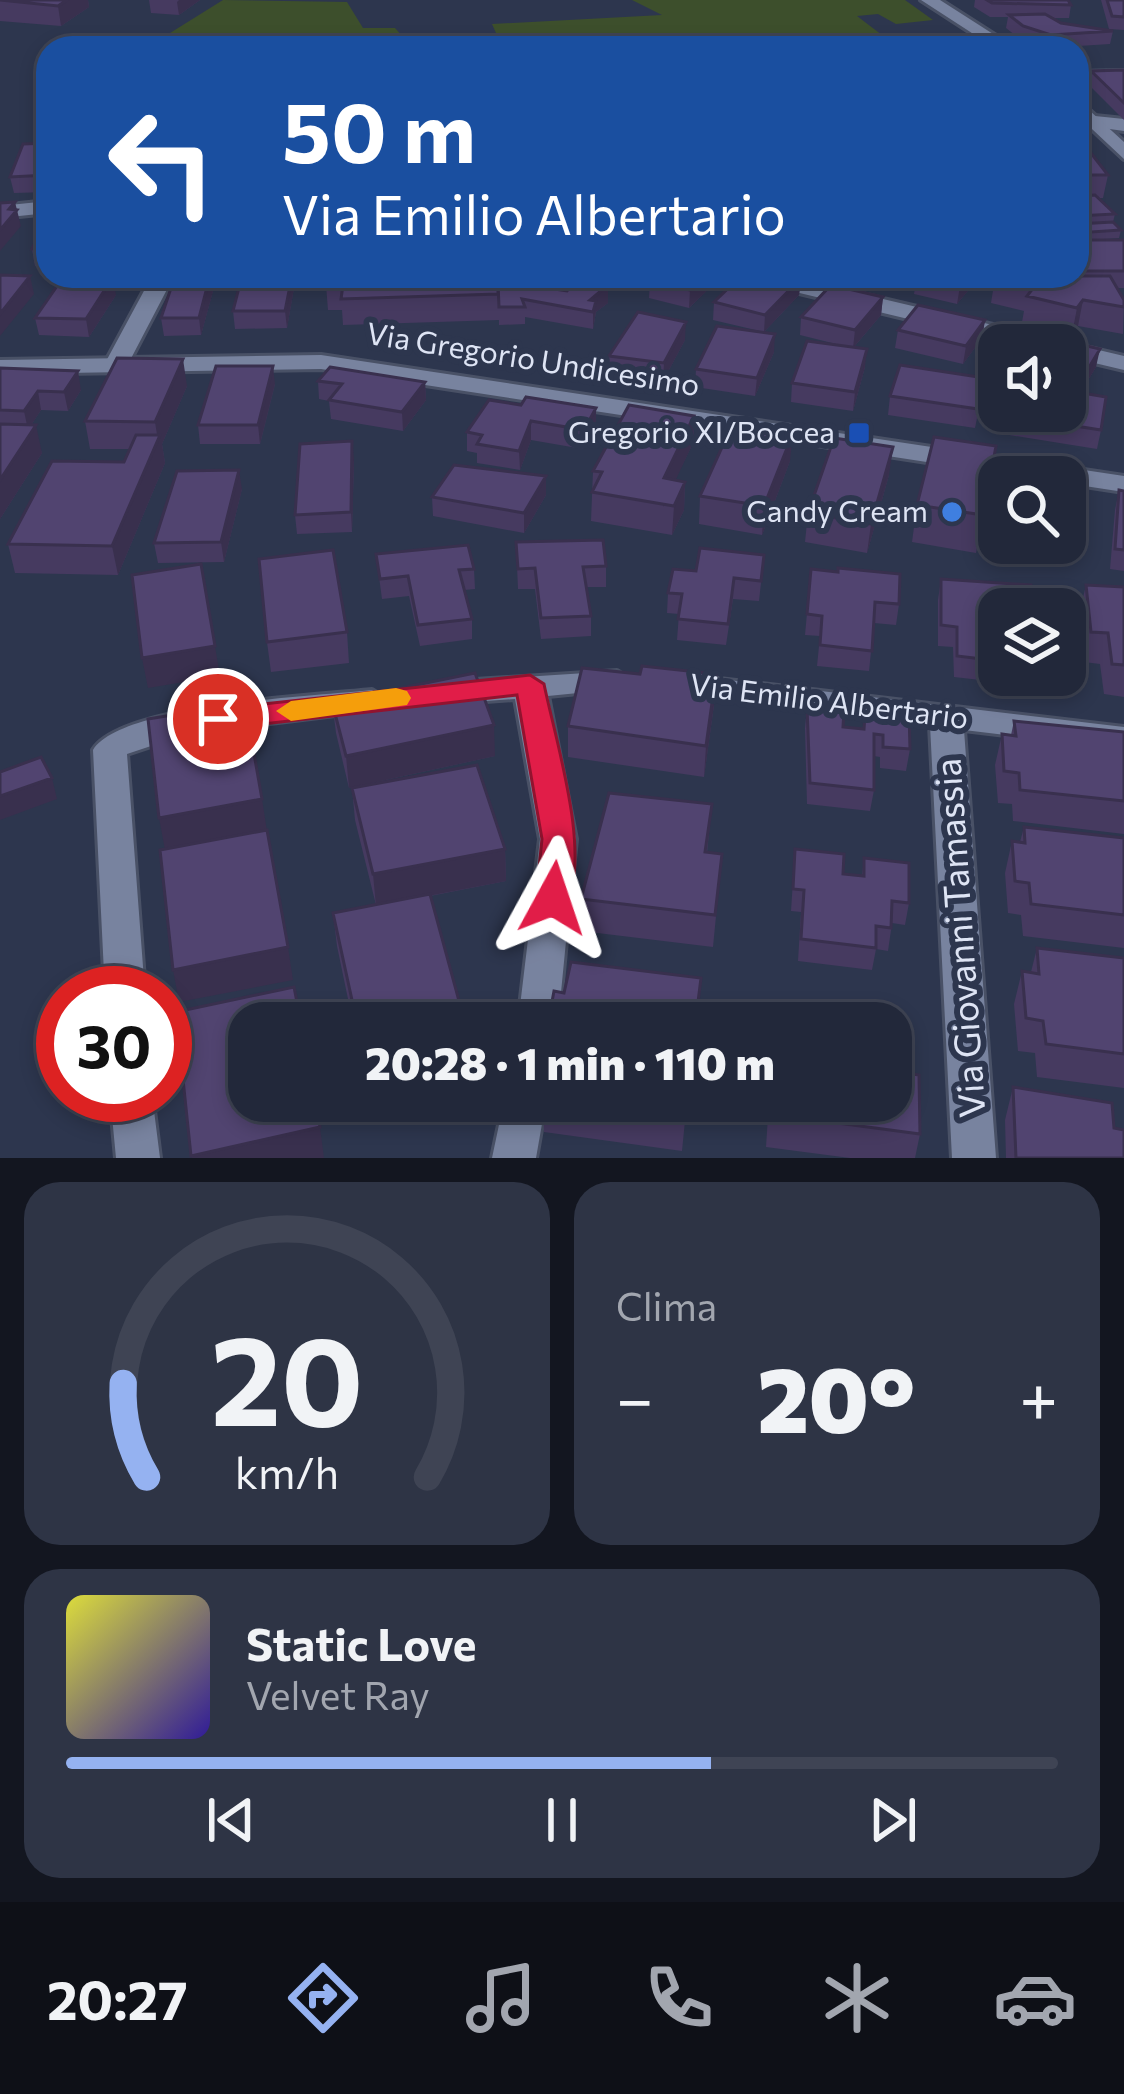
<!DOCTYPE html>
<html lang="it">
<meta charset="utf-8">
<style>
body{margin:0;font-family:Commissioner,sans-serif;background:#2e3445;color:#f1f3f6;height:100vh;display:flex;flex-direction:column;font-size:45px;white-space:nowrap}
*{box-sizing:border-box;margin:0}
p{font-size:39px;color:#a2a6af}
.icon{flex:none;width:66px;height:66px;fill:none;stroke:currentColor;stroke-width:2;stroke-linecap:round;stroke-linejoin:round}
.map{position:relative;height:1158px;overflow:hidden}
.panel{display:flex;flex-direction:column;gap:24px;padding:24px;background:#131620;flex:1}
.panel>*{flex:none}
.top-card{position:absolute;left:36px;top:36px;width:1053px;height:252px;border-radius:36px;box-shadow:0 6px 18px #0003,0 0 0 3px #3f4454;background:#1a4fa0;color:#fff;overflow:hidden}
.controls{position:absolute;left:978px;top:324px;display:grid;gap:24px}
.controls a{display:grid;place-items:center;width:108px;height:108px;border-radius:24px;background:#22283a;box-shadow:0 6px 18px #0003,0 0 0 3px #3f4454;font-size:60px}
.speed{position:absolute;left:36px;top:966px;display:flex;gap:24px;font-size:60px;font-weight:700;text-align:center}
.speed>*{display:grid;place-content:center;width:156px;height:156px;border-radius:50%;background:#22283a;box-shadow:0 6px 18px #0003,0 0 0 3px #3f4454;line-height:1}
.speed .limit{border:18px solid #d22;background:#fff;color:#111}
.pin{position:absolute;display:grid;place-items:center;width:102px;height:102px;color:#fff;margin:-51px;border:6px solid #fff;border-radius:50%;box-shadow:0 3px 12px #0007}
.me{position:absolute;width:132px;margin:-66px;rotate:5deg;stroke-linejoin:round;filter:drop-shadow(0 0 9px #0008)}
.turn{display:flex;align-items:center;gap:42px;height:252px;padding:0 48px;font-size:54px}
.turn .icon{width:156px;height:156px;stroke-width:2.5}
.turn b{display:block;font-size:84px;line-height:102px}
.big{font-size:90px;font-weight:800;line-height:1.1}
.panel .card{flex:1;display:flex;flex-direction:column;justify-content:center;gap:18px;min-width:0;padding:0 42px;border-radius:36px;background:#2e3445}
.panel .dial{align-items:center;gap:0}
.dial svg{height:312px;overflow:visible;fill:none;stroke:#3f4454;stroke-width:7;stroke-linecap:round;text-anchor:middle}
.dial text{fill:#f1f3f6;stroke:none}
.song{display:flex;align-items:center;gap:36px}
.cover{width:144px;height:144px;border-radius:18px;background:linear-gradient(135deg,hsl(60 70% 55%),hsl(250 70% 35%))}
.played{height:12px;border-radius:6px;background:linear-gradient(90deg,#95b2f1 65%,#3f4454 65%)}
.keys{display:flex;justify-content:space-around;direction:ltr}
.heat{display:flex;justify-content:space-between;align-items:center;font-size:66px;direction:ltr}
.panel .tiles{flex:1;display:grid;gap:24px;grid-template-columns:1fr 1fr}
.card:last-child{grid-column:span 2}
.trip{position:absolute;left:228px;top:1002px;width:684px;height:120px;border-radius:36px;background:#22283a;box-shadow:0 6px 18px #0003,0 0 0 3px #3f4454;font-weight:800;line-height:120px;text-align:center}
.menu{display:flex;height:192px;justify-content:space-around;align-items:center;background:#0e1017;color:#a2a6af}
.menu .icon{width:84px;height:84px}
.menu .selected{color:#95b2f1}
.menu b{font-size:54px;color:#f1f3f6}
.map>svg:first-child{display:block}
.green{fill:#3d4f2c}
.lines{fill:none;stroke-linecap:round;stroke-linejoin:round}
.minor-casing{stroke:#495166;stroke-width:6}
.tertiary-casing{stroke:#495166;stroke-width:6}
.secondary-casing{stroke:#495166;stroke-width:6}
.minor{fill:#78839f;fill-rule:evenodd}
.tertiary{fill:#78839f;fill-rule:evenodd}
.secondary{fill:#78839f;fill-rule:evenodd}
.wall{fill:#463a60}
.shaded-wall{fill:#39304e}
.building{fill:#514470;stroke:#39304e;stroke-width:3}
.route{fill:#e11d48;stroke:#92132f;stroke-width:3}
.slow{fill:#f59e0b}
.transit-dot{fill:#1a4fb4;stroke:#2d364e;stroke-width:4.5}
.shop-dot{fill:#3f7fe0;stroke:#2d364e;stroke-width:4.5}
.labels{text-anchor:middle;stroke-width:12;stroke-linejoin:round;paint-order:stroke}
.street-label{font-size:30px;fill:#dee4f4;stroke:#2d364e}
.poi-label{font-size:30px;fill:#dee4f4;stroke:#2d364e;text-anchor:end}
.near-street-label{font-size:36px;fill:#dee4f4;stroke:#2d364e}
</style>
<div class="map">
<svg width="1124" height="1158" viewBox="0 0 1124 1158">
<rect width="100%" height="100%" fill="#2d364e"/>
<path class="green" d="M223,0L347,2L363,28H395L413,48H146Z
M632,0H905L933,20L896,24L878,14L857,16L899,48H513L507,33H496L492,24L662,15Z"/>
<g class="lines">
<defs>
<path id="minor" d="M1095,116L1124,119V131L1088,126L1086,122Z
M48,201V213L0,218V206Z
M152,276H174L125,370H107L104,365Z
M746,276H786L1124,356V370L1065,356V345H1017L749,281Z
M617,671L633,681L628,688L548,696L576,839L558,1023H518L540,839L515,699L444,704L428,693L444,682Z
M677,674L1124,727V749L964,730L996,1158H952L930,725L665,691L661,684Z
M372,690L389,701L384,709L190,733L127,754L145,993H105L93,750C121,704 317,696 372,690Z
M110,1095H152L160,1158H116Z
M504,1101H546L536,1158H492Z"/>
<path id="tertiary" d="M1124,71V81L1077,82V72Z
M321,355L1124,476V492L1065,483V477H1024L321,369L0,374V360Z"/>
<path id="secondary" d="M921,0H940L1015,48H995Z
M1077,99L1124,142V159L1077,115Z"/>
</defs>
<use href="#minor" class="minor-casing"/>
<use href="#tertiary" class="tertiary-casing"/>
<use href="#secondary" class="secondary-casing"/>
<use href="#minor" class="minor"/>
<use href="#tertiary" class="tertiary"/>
<use href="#secondary" class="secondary"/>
</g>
<path class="wall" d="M0,0H88L89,7L61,26L0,21Z
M149,0H200L179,15L151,13Z
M975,0H1068L1071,5L1069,18H1052L1061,23L1113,31L1110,44L1047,48L1021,40L1006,28L1008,17H990L974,7Z
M1101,0H1124V30L1109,29Z
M1124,70V120L1089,85L1091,71Z
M1077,135L1108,175L1103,198H1099L1115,214L1113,222L1121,230L1119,238L1090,240H1124V288H1117L1124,300L1123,334L1078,326L1072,334L1022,322L1024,311L991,303L995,278L1077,276Z
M48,143V192L14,193L10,177Z
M48,210V266H35L32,249L46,227L44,218Z
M507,276H560L543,277L547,288L567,291L608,285V303L596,312L593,329L525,317V324L499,325V320L343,325L342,310H328L326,285L486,280L509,282Z
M655,276H722L689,308L649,298L650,280Z
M917,276H980L957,304L914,294Z
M801,278L799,295L764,332L713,320L714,302Z
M216,280L201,335L164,336L161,318Z
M294,288L287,328L235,329L233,311Z
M116,295L89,337L39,335L35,318Z
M883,297L881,315L854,347L865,367L853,411L791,402L792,383L840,345L800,335L801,317Z
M985,320L982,338L963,364L895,348L898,330Z
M685,340L663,381L609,374V356Z
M1065,345L1096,367L1081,392L1065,389Z
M774,352L755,396L695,387L696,369Z
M0,368L81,390L68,411L41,410L31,425L42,453L0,519Z
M985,378L975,428L888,415L890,396Z
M318,381L425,382L426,400L403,431L331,419L329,401L319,399Z
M275,384L260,444H200L198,425Z
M187,386L162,444L165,463L118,575L15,573L8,544L124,462L130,449H90L85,421Z
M521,405L596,408V427L583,449L531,440L520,470L477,463V453L467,451V432Z
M1013,411L1101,430L1097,449L1009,435Z
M694,416L693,443L675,480L685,482L684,510L672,535L591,521L593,471Z
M996,446L976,553L912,542L917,505Z
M354,460L352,532L297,534L295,515Z
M790,461L762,535L699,524L700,496Z
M889,475L867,553L805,542L808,513Z
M242,489L224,562L158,563L154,543Z
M1119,490L1124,491V571L1110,569L1115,510Z
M546,495L524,533L433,516L432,497Z
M516,542L606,566V587H586L591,616V636L541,639L535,589H518Z
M1009,543H1062L1058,564L1007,556Z
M376,554L474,569L475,589L464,590L472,619V639L420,646L409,596L382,599Z
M764,555L759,601L733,599L726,645L677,640L679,614L667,613L668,593L696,571Z
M811,569L899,604L896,625L874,623L869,671L817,666L820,636L805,635Z
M941,579L999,609V675H1009L1007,683L954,677L953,647L938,646V600Z
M1086,585L1124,587V697L1104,694L1100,664L1084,662L1079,615Z
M347,632L349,663L271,672L267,642Z
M332,702L495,756L349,788L336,733Z
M714,705L704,777L568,757V726Z
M807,707L843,727L863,729L865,715L910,749L906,771L880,768V757L874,756V790L870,811L807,804L805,728Z
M1014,721L1124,732V834L1013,821L1012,804L998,803L995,765L1002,734L1011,735Z
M352,788L505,849L506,881L430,896L465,1023H353L337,946L333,913L376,905L355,820Z
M712,804L707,853L722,854L713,947L581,931V899Z
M1024,827L1124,838V948L1023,936L1021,915L1008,913L1005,873L1012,841L1020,842Z
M795,849L843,874L862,876L864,858L909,903L905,925L892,923L888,951L876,949L872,970L798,961L801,912L791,911Z
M1037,948L1124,958V1088L1037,1077L1035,1053L1018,1051L1014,1004L1022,971L1031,972Z
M898,1072L920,1134L915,1158H850L766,1147L769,1101H891Z
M1013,1087L1114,1128L1124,1158H1006L1005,1120Z
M543,1101H687L682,1151L544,1132Z"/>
<path class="shaded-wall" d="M67,0H88L89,7L61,26L58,6Z
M179,0H200L179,15L177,2Z
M15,202L21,226L0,251V230L9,209Z
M30,276L34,294L0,336V314Z
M210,276H215L216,280L201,335L199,318Z
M292,276H293L294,288L287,328L285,311Z
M705,276H722L689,308L690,290Z
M969,276H980L957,304L960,286Z
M113,277L116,295L89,337L86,319Z
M801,278L799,295L764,332L765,315Z
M608,285V303L596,312L593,329V312L590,300Z
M883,297L881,315L853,348L855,330Z
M1083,300L1078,326L1072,334L1077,308Z
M985,320L982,338L963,364L966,346Z
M686,322L685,340L663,381L664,363Z
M775,334L774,352L755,396L757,378Z
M867,349L865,367L853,411L855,392Z
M1100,349L1096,367L1081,392L1085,374Z
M183,359L187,386L162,444L165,463L118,575L112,546L158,441L155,422Z
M273,366L275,384L260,444L258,425Z
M78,371L81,390L68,411L64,392Z
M425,382L426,400L403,431L402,412Z
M38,391L41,410L28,430L24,411Z
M596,408V427L583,449L584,430Z
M694,416L693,443L663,507L664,478Z
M531,421V440L520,470L519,451Z
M36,425L42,453L0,519V480Z
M793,433L790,461L762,535L764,506Z
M352,441L354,460L352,532L351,512Z
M893,447L889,475L867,553L871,524Z
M239,470L242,489L224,562L221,542Z
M546,476V495L524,533V513Z
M685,482L684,510L672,535L674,506Z
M215,646L220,676L148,688L142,658Z
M716,674L714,705L704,777L706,746Z
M494,725L495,756L349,788L346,756Z
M52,778L57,799L0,820V796Z
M262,799L267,831L165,850L159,818Z
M505,849L506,881L376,906L373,874Z
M288,947L293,980L179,1002L173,970Z
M320,1127L324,1158H192L191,1156Z"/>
<path class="building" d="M0,0H67L58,6Z
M987,0H1068L1071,5L992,3Z
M1107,0H1124V17L1112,16Z
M1045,14L1061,23L1113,31L1051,35L1023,26L1009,15Z
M1124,70V103L1091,71Z
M1077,135L1108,175H1077Z
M48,143V175L10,177L23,144Z
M1095,195L1115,214L1077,216V196Z
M15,202L9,209L17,210L0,230V203Z
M1113,222L1121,230L1077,233V224Z
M42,227H48V249H32Z
M1077,240H1124V271H1077Z
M0,275L30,276L0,314Z
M64,276L113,277L86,319L35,318Z
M175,276H210L199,318H161Z
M242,276H292L285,311H233Z
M327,276H486V280H498V294L341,299L343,285H326Z
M512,276H543L547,288L567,291L575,281L608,285L590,300L596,301L593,312L522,299L525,307H499L498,283L523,282L512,279Z
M655,276H705L690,290L650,280Z
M741,276H792L801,278L765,315L714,302Z
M917,276H969L960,286Z
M996,276H1110L1124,300V307L1083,300L1077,308L1027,296L1034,287L995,278Z
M831,285L883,297L855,330L801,317Z
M918,305L985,320L966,346L898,330Z
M638,312L686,322L664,363L609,356Z
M717,326L775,334L757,378L696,369Z
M1023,331L1100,349L1085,374L1065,369V345H1013Z
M807,341L867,349L855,392L792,383Z
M117,358L183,359L155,422L85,421Z
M900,365L985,378L978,409L890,396Z
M216,366H273L258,425H198Z
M330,367L425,382L402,412L329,400L342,384L318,381Z
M0,368L78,371L64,392L38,391L24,411L0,410Z
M1065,390L1106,397L1101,430L1012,416L1013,411H1065Z
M526,397L596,408L584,430L531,421L519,451L477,444L482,435L467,432L489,400L521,405Z
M629,405L694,416L664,478L685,482L674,506L592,492L602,472L593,471Z
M733,423L793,433L764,506L700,496Z
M0,424L36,425L0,480Z
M136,435H160L112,546L8,544L52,461L124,462Z
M934,437L996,446L983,515L917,505Z
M834,438L893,447L871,524L808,513Z
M352,441L351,512L295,515L300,444Z
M454,465L546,476L524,513L432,497Z
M239,470L221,542L154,543L177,471Z
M1065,483L1070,484L1065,522Z
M1119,490L1124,491V550L1115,549Z
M603,540L606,566L583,567L591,616L541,618L535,568L518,569L516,542Z
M468,545L474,569L459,570L472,619L418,625L408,576L380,579L376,554Z
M700,548L764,555L761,581L734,578L728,624L678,619L682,594L668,593L673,569L696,571Z
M333,550L347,632L267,642L259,559Z
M201,564L215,646L142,658L132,575Z
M838,568L900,574L899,604L875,602L872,651L820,645L822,616L807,614L811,569L838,572Z
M941,579L1031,585L1033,609H999V661L957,656V627L941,625Z
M1086,585L1124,587V665L1112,664L1108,633L1091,632Z
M642,666L716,674L706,746L568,726L582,668L640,674Z
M475,673L494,725L346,756L332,702Z
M245,703L262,799L159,818L148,719Z
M807,707L844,711L843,727L864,729L865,715L909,713L910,749L883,747V735L874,734V790L810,783Z
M1014,721L1124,732V801L1020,790L1019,773L1004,771L1002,734L1016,736Z
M41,757L52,778L0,796V772Z
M477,765L505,849L373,874L352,788Z
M609,793L712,804L705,852L722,854L715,915L581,899Z
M1024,827L1124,838V915L1031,904L1029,883L1015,881L1012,841L1025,843Z
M267,830L288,947L173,970L160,850Z
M795,849L844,854L843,874L864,876V858L909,863V903L892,901L891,928L876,926V948L801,939L804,890L793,889Z
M430,894L465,1023H357L333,913Z
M1037,948L1124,958V1054L1046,1044L1043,1021L1026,1018L1022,971L1039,974Z
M571,962L701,978L697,1010L713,1012L711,1023H548L554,991L564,993Z
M294,987L301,1023H249V1101H315L320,1127L191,1156L176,1012Z
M891,1034L898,1035V1072L919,1075L920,1134L770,1114L771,1101H891Z
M1013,1087L1112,1103L1114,1128L1124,1130V1158H1016Z
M556,1101H686L684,1118Z"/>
<path class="route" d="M530,675L544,684C555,739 593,857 565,907H541L536,898L542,839L517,695L218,729L202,719L218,709Z"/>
<path class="slow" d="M396,688L407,691L411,698L407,705L291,721L276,711L291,701Z"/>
<rect class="transit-dot" x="847" y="421" width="24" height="24" rx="6"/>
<circle class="shop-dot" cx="952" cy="512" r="12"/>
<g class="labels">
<g class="street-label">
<text transform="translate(533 360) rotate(9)" y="10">Via Gregorio Undicesimo</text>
<text transform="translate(829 702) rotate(7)" y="10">Via Emilio Albertario</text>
</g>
<g class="poi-label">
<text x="835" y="443">Gregorio XI/Boccea</text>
<text x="928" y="522">Candy Cream</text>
</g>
<g class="near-street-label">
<text transform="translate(960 938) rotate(-94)" y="13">Via Giovanni Tamassia</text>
</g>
</g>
</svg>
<div class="controls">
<a><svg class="icon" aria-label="sound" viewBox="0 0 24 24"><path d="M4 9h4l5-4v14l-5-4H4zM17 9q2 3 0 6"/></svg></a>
<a><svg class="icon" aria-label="search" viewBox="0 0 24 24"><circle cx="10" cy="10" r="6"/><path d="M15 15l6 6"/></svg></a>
<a><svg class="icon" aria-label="layers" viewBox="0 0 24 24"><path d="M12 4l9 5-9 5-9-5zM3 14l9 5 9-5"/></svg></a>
</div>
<div class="speed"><div class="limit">30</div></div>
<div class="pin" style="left:218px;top:719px;background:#d93025"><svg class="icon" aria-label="arrive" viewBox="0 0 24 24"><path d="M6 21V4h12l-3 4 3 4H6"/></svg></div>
<svg class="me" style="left:553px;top:898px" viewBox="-20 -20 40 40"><path d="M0-17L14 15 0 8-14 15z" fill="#e11d48" stroke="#fff" stroke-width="4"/></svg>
<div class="trip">20:28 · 1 min · 110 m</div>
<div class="top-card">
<div class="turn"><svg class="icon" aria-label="left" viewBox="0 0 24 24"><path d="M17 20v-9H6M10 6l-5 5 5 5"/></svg><div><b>50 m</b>Via Emilio Albertario</div></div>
</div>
</div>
<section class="panel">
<div class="tiles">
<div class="card dial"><svg viewBox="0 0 100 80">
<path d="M14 69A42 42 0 1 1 86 69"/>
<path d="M14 69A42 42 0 0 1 8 45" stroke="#95b2f1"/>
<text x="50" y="56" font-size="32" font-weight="700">20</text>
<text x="50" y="72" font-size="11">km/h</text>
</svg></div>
<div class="card"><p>Clima</p>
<div class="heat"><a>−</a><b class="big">20°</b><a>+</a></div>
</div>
<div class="card">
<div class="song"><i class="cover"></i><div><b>Static Love</b><p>Velvet Ray</p></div></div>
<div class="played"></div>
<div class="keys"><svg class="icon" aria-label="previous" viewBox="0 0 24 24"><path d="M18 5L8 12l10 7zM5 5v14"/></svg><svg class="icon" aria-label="pause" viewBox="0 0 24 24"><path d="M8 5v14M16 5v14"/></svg><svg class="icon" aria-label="next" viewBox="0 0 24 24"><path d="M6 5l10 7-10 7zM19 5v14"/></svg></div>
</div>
</div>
</section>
<nav class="menu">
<b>20:27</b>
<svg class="icon selected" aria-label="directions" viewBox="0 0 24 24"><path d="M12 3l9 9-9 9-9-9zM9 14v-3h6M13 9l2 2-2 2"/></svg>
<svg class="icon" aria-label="music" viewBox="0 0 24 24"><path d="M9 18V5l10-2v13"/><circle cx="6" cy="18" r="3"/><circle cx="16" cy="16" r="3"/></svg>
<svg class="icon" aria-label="phone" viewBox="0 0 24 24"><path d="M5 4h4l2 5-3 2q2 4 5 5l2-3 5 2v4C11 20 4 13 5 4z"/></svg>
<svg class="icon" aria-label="climate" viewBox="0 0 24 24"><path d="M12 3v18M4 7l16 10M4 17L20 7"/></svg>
<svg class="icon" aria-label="car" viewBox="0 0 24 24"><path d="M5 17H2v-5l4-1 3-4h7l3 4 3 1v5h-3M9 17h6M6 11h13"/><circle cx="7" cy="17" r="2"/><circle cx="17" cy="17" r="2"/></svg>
</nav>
